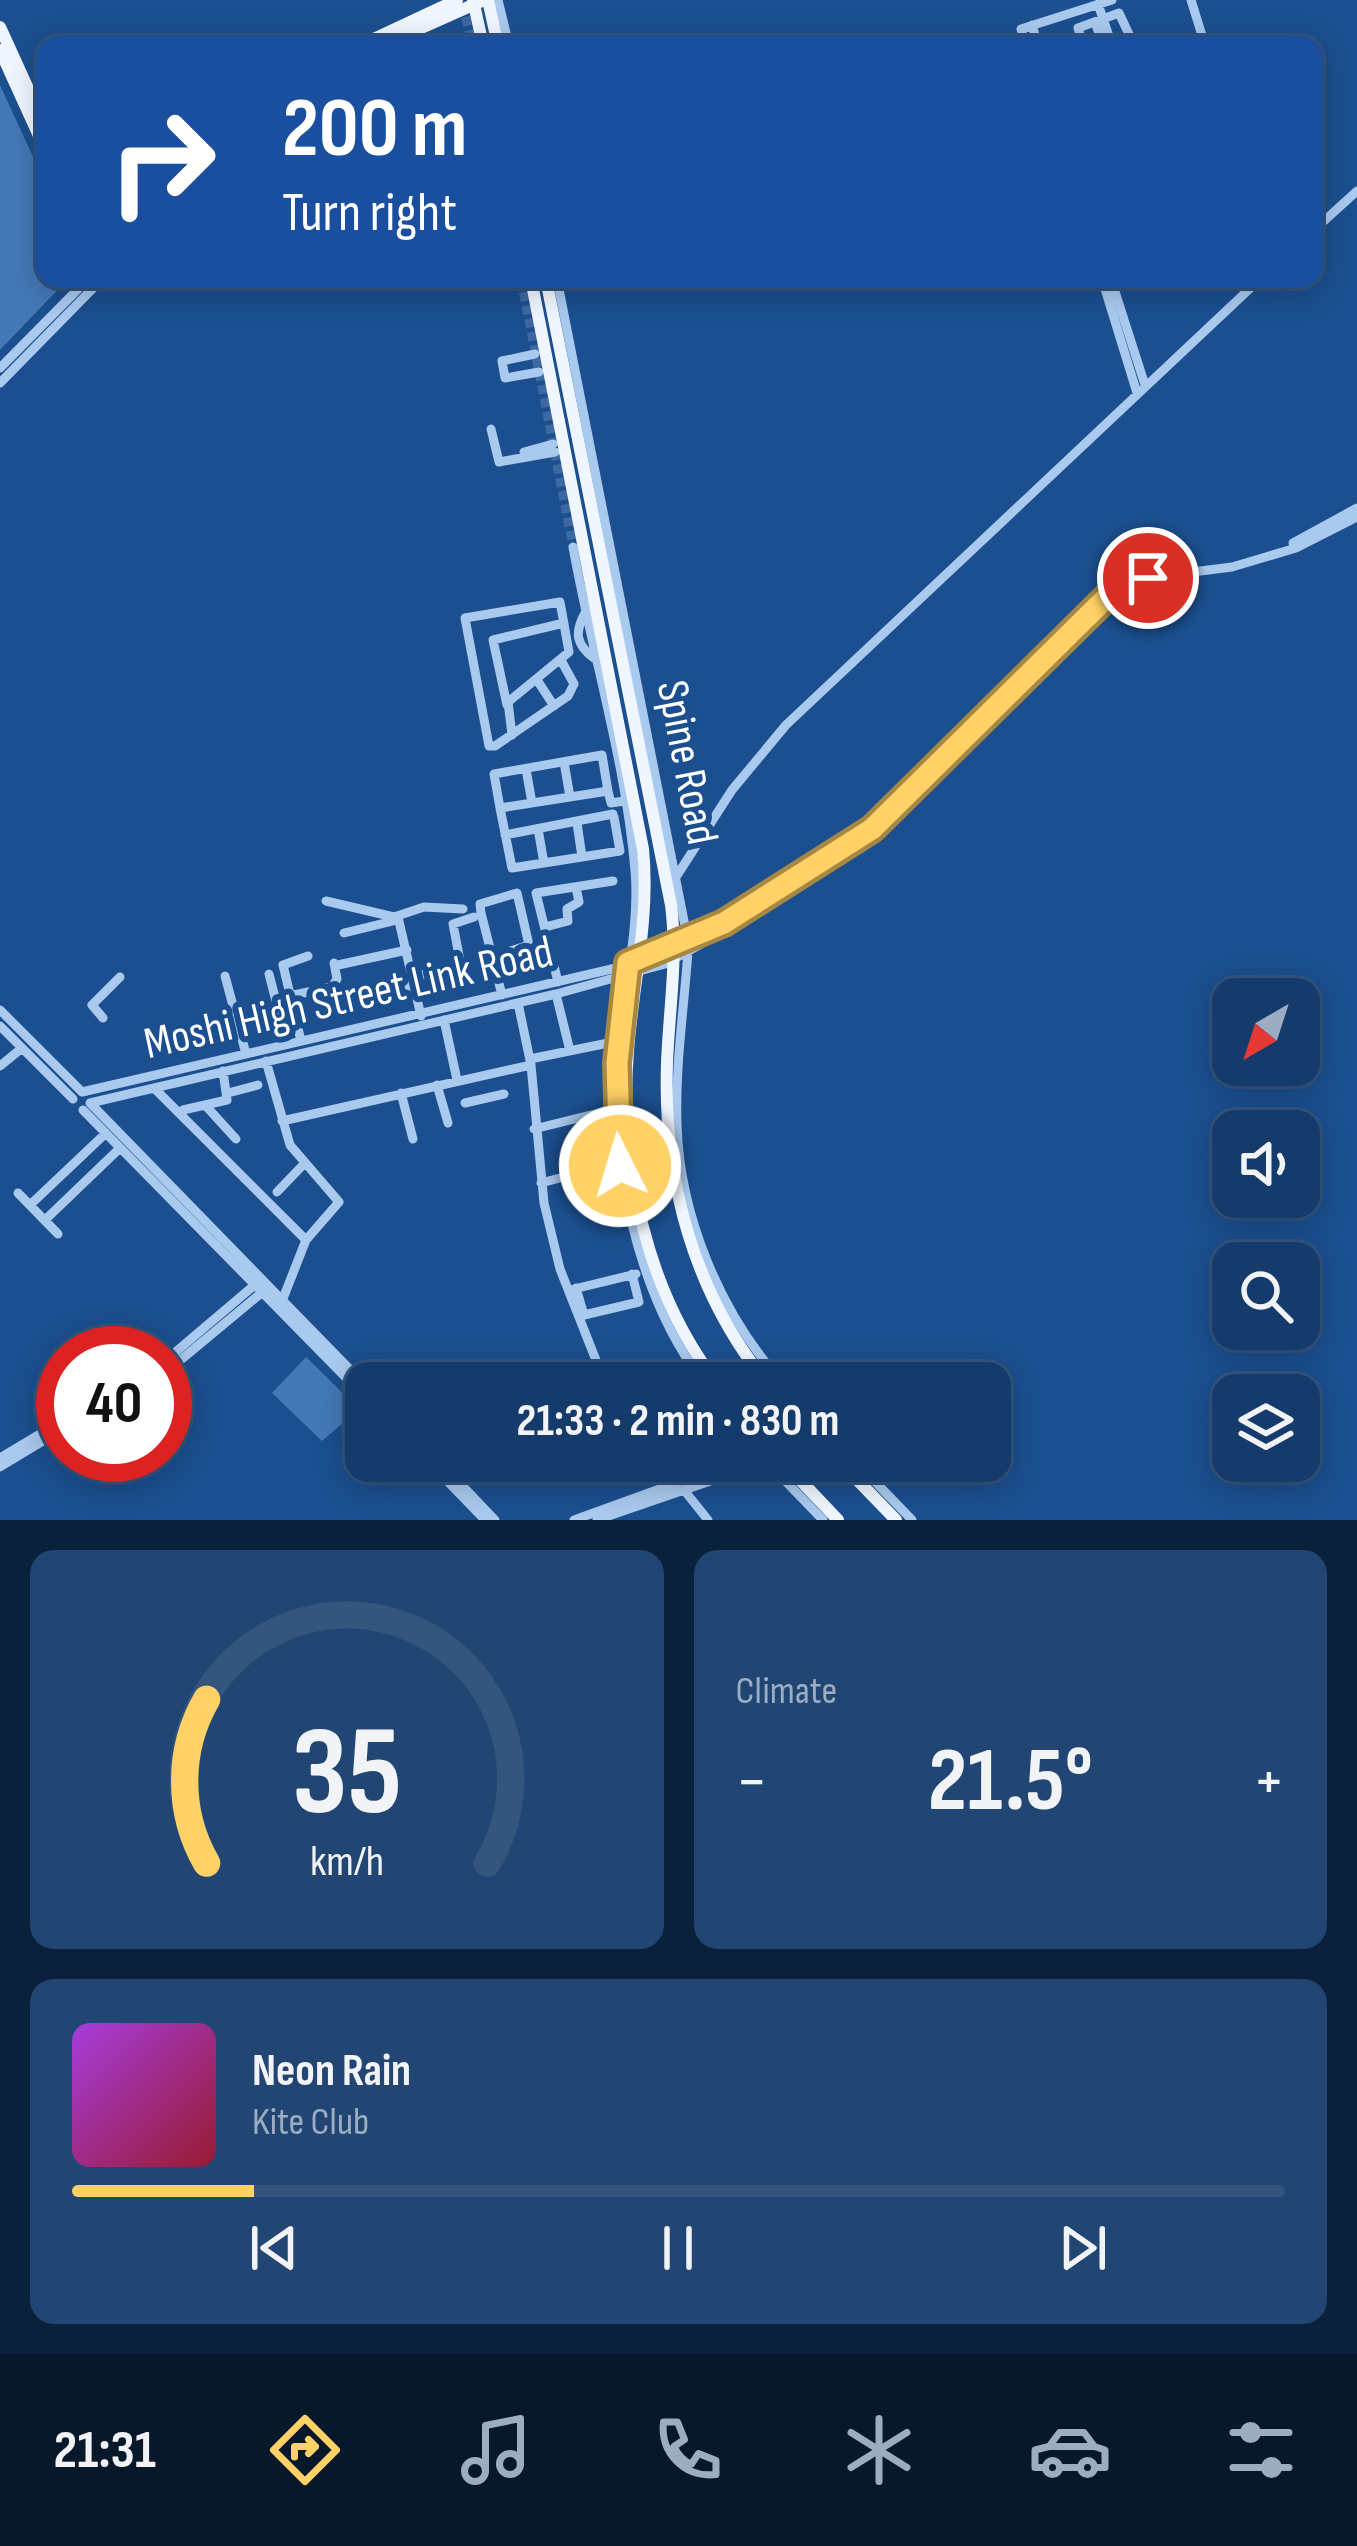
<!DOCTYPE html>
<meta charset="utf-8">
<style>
body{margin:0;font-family:"Sofia Sans Condensed",sans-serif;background:#214673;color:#f1f3f6;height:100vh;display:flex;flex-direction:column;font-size:45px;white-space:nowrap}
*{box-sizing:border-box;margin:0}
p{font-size:39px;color:#9dadc1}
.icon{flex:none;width:66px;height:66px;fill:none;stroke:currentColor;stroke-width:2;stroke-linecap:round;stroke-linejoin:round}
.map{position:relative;height:1520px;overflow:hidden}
.details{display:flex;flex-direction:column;gap:30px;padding:30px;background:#0b203b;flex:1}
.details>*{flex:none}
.banner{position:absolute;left:36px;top:36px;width:1287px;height:252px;border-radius:24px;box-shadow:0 6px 30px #0003,0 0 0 3px #33557e;background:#1a4fa0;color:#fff;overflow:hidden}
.needle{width:78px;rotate:219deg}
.tools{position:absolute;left:1212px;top:978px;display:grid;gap:24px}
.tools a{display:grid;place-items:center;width:108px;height:108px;border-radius:24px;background:#143b6b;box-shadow:0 6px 30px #0003,0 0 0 3px #33557e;font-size:60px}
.speed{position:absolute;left:36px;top:1326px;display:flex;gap:24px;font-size:60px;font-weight:700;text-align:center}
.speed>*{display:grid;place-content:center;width:156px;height:156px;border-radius:50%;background:#143b6b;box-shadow:0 6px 30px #0003,0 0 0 3px #33557e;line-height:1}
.speed .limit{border:18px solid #d22;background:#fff;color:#111}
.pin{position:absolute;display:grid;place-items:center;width:102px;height:102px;color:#fff;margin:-51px;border:6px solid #fff;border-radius:50%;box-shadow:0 3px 12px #0007}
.me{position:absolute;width:132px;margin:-66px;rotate:355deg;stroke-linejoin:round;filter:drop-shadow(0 0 9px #0008)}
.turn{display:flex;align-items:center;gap:42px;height:252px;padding:0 48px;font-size:54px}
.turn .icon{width:156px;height:156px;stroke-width:2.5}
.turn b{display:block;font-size:84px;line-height:102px}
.big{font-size:90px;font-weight:700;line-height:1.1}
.details .widget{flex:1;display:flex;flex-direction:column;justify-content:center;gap:18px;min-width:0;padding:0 42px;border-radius:24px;background:#214673}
.details .dial{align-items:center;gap:0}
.dial svg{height:312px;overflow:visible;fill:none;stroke:#33557e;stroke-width:7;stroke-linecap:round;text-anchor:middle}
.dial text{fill:#f1f3f6;stroke:none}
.song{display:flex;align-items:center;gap:36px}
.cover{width:144px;height:144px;border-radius:18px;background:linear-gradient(135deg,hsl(280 70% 55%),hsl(350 70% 35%))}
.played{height:12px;border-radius:6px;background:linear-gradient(90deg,#ffd166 15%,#33557e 15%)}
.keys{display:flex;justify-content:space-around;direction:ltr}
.heat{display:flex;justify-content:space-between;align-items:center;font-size:66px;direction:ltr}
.details .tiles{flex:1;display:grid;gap:30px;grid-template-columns:1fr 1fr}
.widget:last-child{grid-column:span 2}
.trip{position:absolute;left:345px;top:1362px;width:666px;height:120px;border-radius:24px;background:#143b6b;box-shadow:0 6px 30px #0003,0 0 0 3px #33557e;font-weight:700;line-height:120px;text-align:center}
.menu{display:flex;height:192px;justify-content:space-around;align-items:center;background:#08182b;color:#9dadc1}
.menu .icon{width:84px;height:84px}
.menu .on{color:#ffd166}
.menu b{font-size:54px;color:#f1f3f6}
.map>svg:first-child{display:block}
.building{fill:#4478b7}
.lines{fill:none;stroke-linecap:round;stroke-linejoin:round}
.minor-tunnel{stroke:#3d69a0;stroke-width:9;stroke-dasharray:9 4.5;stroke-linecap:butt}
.minor{stroke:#a9c9ee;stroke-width:9}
.major{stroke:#f0f6ff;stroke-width:12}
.route-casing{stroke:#a68842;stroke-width:30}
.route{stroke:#ffd166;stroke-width:21}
.labels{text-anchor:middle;stroke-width:12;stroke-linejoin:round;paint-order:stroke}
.street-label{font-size:45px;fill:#fff;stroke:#1b4f8f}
</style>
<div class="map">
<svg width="1357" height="1520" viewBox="0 0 1357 1520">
<rect width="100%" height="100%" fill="#1b4f8f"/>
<path class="building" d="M0,85L45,183V279H68L0,350Z
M306,1357L359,1409L322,1441L272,1393Z"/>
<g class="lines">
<path class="minor-tunnel" d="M462,4L473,45
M521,279L573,547"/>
<path class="minor" d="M498,0L509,45
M1191,0L1205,45
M1098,4L1112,45
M1095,22L1103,45
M1032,25L1038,45
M1026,45L1021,29L1112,0
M1083,45L1078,28L1119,13L1134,45
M1314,230L1357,191
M557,279L685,926L688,951C684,1009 675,1066 677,1125C680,1217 721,1315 783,1383
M1102,279L1137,393
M1111,279L1145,385
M535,354L502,361L505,378L539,372
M0,368L88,279
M0,383L102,279
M491,429L499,462L555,452
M524,452L553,444
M1293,543L1357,508
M573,547C592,654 626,762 635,871C640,928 624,987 618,1044C607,1153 636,1295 704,1383
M585,613C574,633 576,645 595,659
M537,680L554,706
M507,705L493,640L564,623
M512,735L508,702L569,652L560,602L465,618L489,746H495L568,696L574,684L562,662
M564,762L570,797
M526,769L532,803
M500,808L494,774L602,755L608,791
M614,817L620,851L512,868L500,808L608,791L611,803L624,801
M577,823L582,857
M538,829L544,863
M505,835L613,814
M676,877L732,790L786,725L1260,279
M326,901L394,917L424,907L463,909
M398,917L421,1016
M545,927L568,921L567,909L579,902L576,887
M344,933L393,921
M492,957L529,945L517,893L480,904L481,913L502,995
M338,965L407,950
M269,974L279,1013L294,1012
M225,976L246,1054
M413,977L461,966L453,924L474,917
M558,982L536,893L613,881
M556,994L570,1051
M289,996L332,987L337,979L334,963
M347,1000L414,985
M518,1003L531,1065L544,1203L560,1269L605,1383
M0,1010L82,1092L616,968L712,929L872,829L1107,597L1137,579L1232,567L1296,548L1357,517
M103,1018L92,1005L120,977
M444,1020L457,1080
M0,1026L73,1099
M301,1041L283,965L308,956
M530,1059L618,1041
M266,1061L290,1145L339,1202L306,1240L282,1301
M0,1066L22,1048
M437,1085L448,1123
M154,1088L306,1240
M228,1093L258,1085
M401,1093L413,1139
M465,1103L504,1094
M205,1105L236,1139
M83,1110L366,1398
M183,1110L227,1100L223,1071
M282,1121L531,1065
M534,1129L615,1109
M579,1173L587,1209
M541,1183L620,1162
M277,1192L303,1165
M18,1193L58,1234
M30,1205L106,1133
M45,1220L120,1148
M576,1288L584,1315L639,1302L632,1274
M570,1290L636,1274
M165,1361L257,1283
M165,1373L265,1290
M366,1386L90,1103L556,994L665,964L771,905L885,830L1112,602L1114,594
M0,1458L63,1420
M428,1461L485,1520
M439,1461L495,1520
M667,1461L687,1480
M766,1461L823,1520
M855,1461L912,1520
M0,1467L63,1429
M684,1490L708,1520
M574,1520L737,1461
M597,1520L768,1461"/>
<path class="major" d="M473,0L483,45
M488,0L498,45
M0,27L45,126
M361,45L457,0
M383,45L484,0
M0,50L45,149
M531,279L643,849C650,917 633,983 628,1051C619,1164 646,1292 717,1383
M546,279L671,905C678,959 669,1009 667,1063C663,1179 693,1292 767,1383
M782,1461L838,1520
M839,1461L896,1520"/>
</g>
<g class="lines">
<defs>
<path id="route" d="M620,1166L617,1063L628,963L724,923L872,829L1107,597L1129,583L1148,578"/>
</defs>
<use href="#route" class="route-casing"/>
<use href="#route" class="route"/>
</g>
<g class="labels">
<g class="street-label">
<text transform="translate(689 762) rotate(79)" y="16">Spine Road</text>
<text transform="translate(348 996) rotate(-13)" y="16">Moshi High Street Link Road</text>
</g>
</g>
</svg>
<div class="tools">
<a><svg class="needle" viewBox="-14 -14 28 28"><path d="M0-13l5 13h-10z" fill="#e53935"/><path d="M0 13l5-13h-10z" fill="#9dadc1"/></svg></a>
<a><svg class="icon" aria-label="sound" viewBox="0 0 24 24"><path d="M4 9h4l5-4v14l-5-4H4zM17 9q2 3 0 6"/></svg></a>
<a><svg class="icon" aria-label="search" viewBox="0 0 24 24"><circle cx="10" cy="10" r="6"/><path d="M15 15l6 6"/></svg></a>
<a><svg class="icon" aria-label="layers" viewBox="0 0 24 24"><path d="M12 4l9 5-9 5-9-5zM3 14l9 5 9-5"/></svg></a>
</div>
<div class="speed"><div class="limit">40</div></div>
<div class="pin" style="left:1148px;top:578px;background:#d93025"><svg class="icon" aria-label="arrive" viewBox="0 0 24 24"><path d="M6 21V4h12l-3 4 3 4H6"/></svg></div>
<svg class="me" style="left:620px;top:1166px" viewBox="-20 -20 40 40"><circle r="17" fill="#ffd166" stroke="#fff" stroke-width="3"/><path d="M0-11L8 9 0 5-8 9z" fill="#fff"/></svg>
<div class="trip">21:33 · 2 min · 830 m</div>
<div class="banner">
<div class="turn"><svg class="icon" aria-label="right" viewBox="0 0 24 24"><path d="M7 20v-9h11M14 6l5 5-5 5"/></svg><div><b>200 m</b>Turn right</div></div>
</div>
</div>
<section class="details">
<div class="tiles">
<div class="widget dial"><svg viewBox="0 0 100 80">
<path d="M14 69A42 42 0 1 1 86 69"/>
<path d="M14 69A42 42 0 0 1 14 27" stroke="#ffd166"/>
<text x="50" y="56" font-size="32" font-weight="700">35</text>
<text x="50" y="72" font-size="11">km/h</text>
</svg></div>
<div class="widget"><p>Climate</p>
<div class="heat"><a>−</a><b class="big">21.5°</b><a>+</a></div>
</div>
<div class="widget">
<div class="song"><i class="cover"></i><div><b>Neon Rain</b><p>Kite Club</p></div></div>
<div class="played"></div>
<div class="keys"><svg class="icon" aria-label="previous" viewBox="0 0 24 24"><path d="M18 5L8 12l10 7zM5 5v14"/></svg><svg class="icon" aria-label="pause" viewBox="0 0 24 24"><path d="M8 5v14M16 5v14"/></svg><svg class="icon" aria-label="next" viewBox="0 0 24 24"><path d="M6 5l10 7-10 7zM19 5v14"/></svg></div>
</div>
</div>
</section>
<nav class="menu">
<b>21:31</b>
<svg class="icon on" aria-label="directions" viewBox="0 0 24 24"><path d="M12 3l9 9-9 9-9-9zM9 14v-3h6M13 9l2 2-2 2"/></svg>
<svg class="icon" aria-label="music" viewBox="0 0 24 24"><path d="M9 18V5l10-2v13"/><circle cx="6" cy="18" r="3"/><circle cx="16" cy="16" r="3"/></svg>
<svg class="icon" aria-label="phone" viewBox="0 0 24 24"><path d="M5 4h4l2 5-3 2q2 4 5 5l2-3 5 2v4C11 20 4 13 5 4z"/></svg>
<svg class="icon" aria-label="climate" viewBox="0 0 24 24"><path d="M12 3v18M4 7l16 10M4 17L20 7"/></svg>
<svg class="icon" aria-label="car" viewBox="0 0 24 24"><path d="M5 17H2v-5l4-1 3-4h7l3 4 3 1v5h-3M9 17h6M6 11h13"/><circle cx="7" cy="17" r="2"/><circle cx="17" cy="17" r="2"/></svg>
<svg class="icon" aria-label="filters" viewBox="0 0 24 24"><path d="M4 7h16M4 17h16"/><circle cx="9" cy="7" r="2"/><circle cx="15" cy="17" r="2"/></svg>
</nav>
